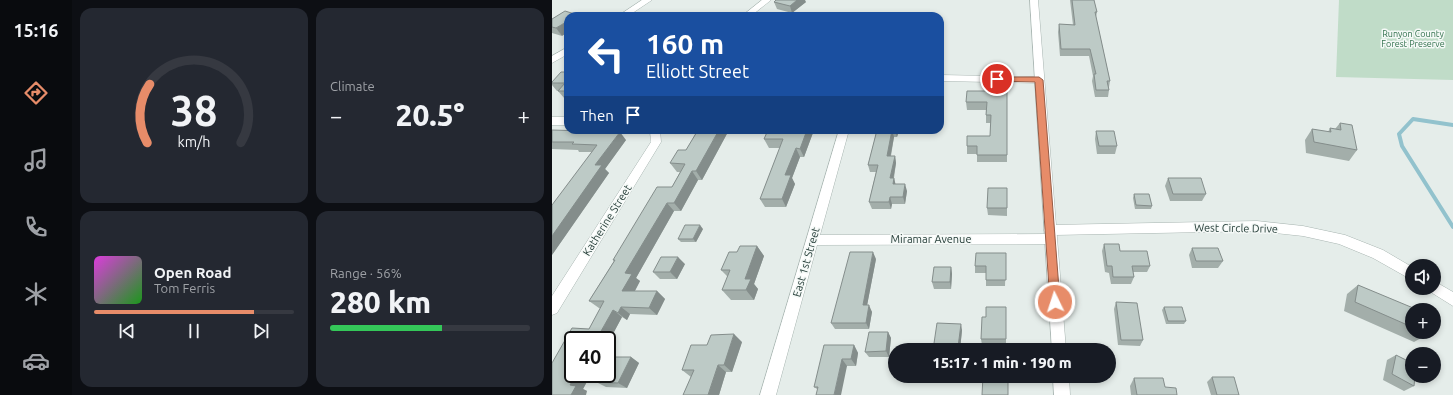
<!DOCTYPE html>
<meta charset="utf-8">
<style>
body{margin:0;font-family:Ubuntu,sans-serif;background:#242831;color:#f1f3f6;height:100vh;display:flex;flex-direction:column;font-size:15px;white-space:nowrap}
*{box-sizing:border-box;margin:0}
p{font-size:13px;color:#9ea1a6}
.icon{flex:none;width:22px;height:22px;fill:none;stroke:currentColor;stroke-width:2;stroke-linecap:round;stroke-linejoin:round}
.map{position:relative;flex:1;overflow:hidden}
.drawer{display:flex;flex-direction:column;gap:8px;padding:8px;background:#0d0f14;width:480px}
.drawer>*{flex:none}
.banner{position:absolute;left:12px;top:12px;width:380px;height:122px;border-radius:12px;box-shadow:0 2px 6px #0003;background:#1a4fa0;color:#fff;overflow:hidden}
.buttons{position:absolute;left:853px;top:259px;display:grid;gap:8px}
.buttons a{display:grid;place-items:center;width:36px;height:36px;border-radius:50%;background:#171b24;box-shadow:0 2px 6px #0003;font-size:20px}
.speed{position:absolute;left:12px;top:331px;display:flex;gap:8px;font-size:20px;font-weight:700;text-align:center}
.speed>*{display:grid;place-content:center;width:52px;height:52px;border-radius:50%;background:#171b24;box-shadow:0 2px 6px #0003;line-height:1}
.speed .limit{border:2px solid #111;border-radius:6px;background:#fff;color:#111}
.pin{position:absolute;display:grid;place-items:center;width:34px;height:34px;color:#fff;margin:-17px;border:2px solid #fff;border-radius:50%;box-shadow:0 1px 4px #0007}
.me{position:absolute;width:44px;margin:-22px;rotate:356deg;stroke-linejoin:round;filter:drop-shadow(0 0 3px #0008)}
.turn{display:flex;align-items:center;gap:14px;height:84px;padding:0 16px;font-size:18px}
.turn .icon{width:52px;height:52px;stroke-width:2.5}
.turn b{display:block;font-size:28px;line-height:34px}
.then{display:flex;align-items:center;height:38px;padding:0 16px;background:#0003;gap:8px;font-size:15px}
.big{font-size:30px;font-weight:800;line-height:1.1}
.drawer .widget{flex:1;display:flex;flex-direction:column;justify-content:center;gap:6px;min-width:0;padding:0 14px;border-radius:12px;background:#242831}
.drawer .dial{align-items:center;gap:0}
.dial svg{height:104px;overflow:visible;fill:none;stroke:#363941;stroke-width:7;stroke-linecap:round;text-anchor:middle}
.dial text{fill:#f1f3f6;stroke:none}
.song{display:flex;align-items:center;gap:12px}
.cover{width:48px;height:48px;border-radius:6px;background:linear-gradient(135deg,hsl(300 70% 55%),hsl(120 70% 35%))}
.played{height:4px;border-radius:2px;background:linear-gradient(90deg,#e78c69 80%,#363941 80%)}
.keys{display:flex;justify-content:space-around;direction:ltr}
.heat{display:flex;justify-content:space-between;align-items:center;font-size:22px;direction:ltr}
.charge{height:6px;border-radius:3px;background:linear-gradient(90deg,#34c759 56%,#363941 0)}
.drawer .tiles{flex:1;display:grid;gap:8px;grid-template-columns:repeat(2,1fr)}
.trip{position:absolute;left:336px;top:343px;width:228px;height:40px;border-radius:20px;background:#171b24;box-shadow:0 2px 6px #0003;font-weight:800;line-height:40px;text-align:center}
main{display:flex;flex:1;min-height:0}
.tabs{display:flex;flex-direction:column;width:72px;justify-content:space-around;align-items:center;background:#090b0e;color:#9ea1a6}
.tabs .icon{width:28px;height:28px}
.tabs .on{color:#e78c69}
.tabs b{font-size:18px;color:#f1f3f6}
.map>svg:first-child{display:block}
.green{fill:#c0dcc8}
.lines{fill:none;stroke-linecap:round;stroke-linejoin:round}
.stream{stroke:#92c2cd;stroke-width:4}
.minor-casing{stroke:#a8b5b1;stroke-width:1}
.tertiary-casing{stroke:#a8b5b1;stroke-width:1}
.minor{fill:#fff;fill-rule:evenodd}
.tertiary{fill:#fff;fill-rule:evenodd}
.wall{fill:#a3aeaa}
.shaded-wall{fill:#848d8b}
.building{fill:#bdcac6;stroke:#848d8b}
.route{fill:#e78c69;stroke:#965b44}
.labels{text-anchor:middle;stroke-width:3;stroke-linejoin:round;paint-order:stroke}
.far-park-label{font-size:9px;fill:#32714d;stroke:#f5f9f7}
.street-label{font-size:11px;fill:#253d38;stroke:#f5f9f7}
</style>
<main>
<nav class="tabs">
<b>15:16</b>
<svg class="icon on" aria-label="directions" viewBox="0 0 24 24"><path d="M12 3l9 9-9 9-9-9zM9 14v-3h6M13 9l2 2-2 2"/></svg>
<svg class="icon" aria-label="music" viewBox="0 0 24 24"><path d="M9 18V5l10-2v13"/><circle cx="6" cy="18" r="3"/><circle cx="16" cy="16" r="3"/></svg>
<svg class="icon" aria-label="phone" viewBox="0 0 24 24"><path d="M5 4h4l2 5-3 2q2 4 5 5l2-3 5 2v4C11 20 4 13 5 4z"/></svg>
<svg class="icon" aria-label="climate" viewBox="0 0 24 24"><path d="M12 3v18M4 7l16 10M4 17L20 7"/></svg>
<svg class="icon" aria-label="car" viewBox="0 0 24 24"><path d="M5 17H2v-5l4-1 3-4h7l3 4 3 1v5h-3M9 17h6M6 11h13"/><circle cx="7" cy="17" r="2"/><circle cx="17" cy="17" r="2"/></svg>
</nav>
<section class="drawer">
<div class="tiles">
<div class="widget dial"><svg viewBox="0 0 100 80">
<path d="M14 69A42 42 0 1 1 86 69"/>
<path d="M14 69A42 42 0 0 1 16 24" stroke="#e78c69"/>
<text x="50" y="56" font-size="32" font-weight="700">38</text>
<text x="50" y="72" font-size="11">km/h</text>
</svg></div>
<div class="widget"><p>Climate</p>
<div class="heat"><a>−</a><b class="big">20.5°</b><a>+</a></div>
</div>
<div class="widget">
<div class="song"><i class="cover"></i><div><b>Open Road</b><p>Tom Ferris</p></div></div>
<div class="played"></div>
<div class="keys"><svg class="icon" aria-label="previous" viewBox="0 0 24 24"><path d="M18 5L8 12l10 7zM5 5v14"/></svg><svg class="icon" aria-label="pause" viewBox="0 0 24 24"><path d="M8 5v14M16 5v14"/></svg><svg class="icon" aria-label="next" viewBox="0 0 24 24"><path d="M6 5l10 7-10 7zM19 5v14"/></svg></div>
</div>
<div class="widget"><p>Range · 56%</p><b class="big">280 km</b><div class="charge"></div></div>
</div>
</section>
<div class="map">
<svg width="901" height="395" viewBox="0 0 901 395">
<rect width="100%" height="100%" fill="#e5edea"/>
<path class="green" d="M787,0H901V80L784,77Z"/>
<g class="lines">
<path class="stream" d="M901,125L861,119L847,134L850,146L901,227"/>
<defs>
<path id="minor" d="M90,0H100L76,16H66Z
M210,0H219L199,16H190Z
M16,47V54L0,63V56Z
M388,75L487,77L492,80L487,83L388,81Z
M0,117H16V125H0Z
M98,130H108L109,142L5,313L0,315V296L99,142Z
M287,130H297L268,235L494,234L492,230L494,226L498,225L705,221L751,226L793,235L831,250L860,267V280L821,258L787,244L751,236L705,231L502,235L504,239L503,243L498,244L265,245L224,395H208Z
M882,281L901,292V306L877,291L876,288H882Z"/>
<path id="tertiary" d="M478,0H486L514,350H500Z
M501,376H517L518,395H502Z"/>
</defs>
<use href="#minor" class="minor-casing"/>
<use href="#tertiary" class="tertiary-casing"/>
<use href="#minor" class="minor"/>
<use href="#tertiary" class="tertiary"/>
</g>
<path class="wall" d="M518,0H542L545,12L544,17L558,81L557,87V90L556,97H543L540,81L541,76L537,56H508L506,32L507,24L521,25Z
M222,2H254L240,13L225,9Z
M0,19L10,36L0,33Z
M16,72V99H13L6,91H5L0,85V82Z
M455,79V162H425V154H415V146L438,136L439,123H434V110H415L414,102L439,91Z
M788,123L805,150L797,161L754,153L753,140L760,129L776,132L778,128L783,129Z
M0,130L74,140L53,169L57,173L0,255L40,152H27L26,150L0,149Z
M146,130H177L150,180H146L129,211H122L84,278L88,281L83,291H105L113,299L105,315L78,314L75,320L70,317L31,389L35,391L0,395L49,308H47L37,301L62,261L61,260L120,187L128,172H125L118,163L134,150Z
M216,130H262L252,157H248L240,178L243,184L234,207H213L208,199L228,148H217L212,139Z
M325,130H347L345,137H342L339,156H343L344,163L342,178L343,184L355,191L353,204H340L339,209H320L317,202L324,172H318L316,165Z
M544,131L565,146L563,154H545L543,139Z
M616,178L654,194L650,201H618L613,186Z
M455,188V216L436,215L435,208Z
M582,194L600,206L599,209H583L581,198Z
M151,229L144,242H129L126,239Z
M552,244L568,251L598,266L595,272H581L582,277L579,284H559L557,273L553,272L550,251Z
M205,246L212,256L202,284L206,289L202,300H179L170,290L176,277L169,270L185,252Z
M640,248L671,261L666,268H640L637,255Z
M454,253L453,286H434V273H423V266Z
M324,259L315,305L320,312L317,329H283L279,323Z
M133,264L125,279H108L101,272Z
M399,267L400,274L399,289H382L380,282Z
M806,285L860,310V332H876V334L862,342L792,311L795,294Z
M564,302L591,340L588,346L566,345L562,309Z
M454,307V345H430L429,339L434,317Z
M612,307L634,321L632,324H614L610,310Z
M410,330L408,350H381Z
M336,332L339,338L337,357H317L313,352Z
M190,342L180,372H174L167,395H131L139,377L130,370L155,345Z
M302,345L306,353L304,366H295L265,389L262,387Z
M844,355L862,386L852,391L831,380L835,360Z
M79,357L87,363L75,388L54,387L44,382Z
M371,376H394L393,379L372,378Z
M660,377L687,395H659L655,382Z
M582,378L613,387L625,395H579L578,386Z"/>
<path class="shaded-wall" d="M245,0H253L254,2L240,13L238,6Z
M16,21V32L10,36L4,28Z
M167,130H177L150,180L144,171Z
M255,130H262L252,157L248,149Z
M340,130L342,137L337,164L335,156Z
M343,130H347L345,137Z
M68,132L74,140L53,169L57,173L0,255V236L43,165Z
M244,148L248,157L240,178L243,184L234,207L230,199L233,175Z
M343,156L344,163L340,186L338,178Z
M140,171L146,180L129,211L122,203Z
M342,178L344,186L341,184Z
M353,184L355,191L353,204L351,197Z
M338,197L340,204L339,209L337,202Z
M115,203L122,211L84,278L88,281L79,298L70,291L73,273Z
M148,225L151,229L144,242L141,239Z
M205,246L212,256L202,284L206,289L202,300L194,290L193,279Z
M321,252L324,259L314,311L311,305Z
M126,257L133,264L125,279L118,272Z
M399,267L400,274L399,289L398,282Z
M105,291L113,299L105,315L97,308Z
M317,305L320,312L317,329L314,323Z
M69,307L78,314L75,320L66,313Z
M61,310L70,317L55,345V340H44Z
M409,324L410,330L408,350H407L406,347Z
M336,332L339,338L337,357L334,351Z
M182,334L190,342L180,372L172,365Z
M302,345L306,353L304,366L299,359Z
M79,357L87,363L75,388L66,383Z
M290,359L295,366L289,395H282Z
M166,365L174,372L167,395H156Z
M24,374H39L31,389L35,391L34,395H19L18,385Z"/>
<path class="building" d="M224,0H245L238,6L222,2Z
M520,0H542L545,12H543L558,81H555L557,90H544L542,74H544L538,49H509L507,24L523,25Z
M13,11L26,15L25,16H16V21L4,28L0,27V19Z
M9,72H16V91H6L13,83H0V82Z
M439,79H455V155H425V146H415V136H438L439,115H434L435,102H414L415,91H439Z
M788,123L800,125L805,150L762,142L760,129L779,132L778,128L789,130Z
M0,130L68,132L43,165H50L0,236V205L45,145L20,144L22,142H0Z
M146,130H167L144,171H140L122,203H115L73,273L80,274L70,291H105L97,308L69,307L66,313L61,310L44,340H21V374H24L18,385L24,386L19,395H0V363L20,328L37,329L52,301H37L63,260H61L105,187H120L133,164L118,163L126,150H134Z
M216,130H255L248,149L244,148L233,175H239L230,199H208L231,139H212Z
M325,130H340L335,156H343L338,178H342L341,184H353L351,197H338L337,202H317L326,165H316Z
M544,131H562L565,146H547Z
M616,178H649L654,194H621Z
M436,188H455V208H435Z
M582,194H597L600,206L584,205Z
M133,225H148L141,239H126Z
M552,244H567L568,251H595L598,266H580L582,277H561L560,266H555Z
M188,246H205L193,279H199L194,290H170L178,270H169L177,252H185Z
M640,248H666L671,261H644Z
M298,252H321L311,305H317L314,323H279Z
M424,253H454V280H434V266H423Z
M109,257H126L118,272H101Z
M382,267H399L398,282H380Z
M806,285L866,310H860V327L803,302Z
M564,302L585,303L591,340H569Z
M434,307H454V339H429L430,317H434Z
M612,307H630L634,321H616Z
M385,323L409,324L406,347L395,346L394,350H381Z
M317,332H336L334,351L313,352Z
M182,334L172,365H166L156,395H131L142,370H130L139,345H155L159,335Z
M272,345H302L299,359H290L282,395H264L266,387H262Z
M844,355L860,363V376H863L862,386L840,374Z
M58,357H79L66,383L44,382L48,374H55V361Z
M431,376H456V395H430Z
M660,377H682L687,395H665Z
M582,378H611L613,387L624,388L625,395H585Z"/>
<path class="route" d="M442,77H487L491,80L508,302L507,306L503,307L499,306L498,302L483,82L445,81H442Z"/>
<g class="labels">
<g class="far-park-label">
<text x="861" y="37">Runyon County<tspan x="861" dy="10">Forest Preserve</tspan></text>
</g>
<g class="street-label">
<text transform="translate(55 220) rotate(-58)" y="4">Katherine Street</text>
<text transform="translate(684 228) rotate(1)" y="4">West Circle Drive</text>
<text x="379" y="243">Miramar Avenue</text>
<text transform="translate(254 262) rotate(-74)" y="4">East 1st Street</text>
</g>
</g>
</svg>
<div class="buttons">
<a><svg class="icon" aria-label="sound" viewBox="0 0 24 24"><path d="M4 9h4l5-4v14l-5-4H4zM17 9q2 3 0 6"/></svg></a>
<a>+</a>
<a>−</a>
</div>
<div class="speed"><div class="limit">40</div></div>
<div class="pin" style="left:445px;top:79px;background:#d93025"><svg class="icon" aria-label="arrive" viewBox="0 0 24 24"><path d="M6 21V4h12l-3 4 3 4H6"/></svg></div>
<svg class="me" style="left:503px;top:302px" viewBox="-20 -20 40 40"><circle r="17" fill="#e78c69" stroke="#fff" stroke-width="3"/><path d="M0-11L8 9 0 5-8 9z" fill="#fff"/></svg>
<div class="trip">15:17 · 1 min · 190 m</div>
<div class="banner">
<div class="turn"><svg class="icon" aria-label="left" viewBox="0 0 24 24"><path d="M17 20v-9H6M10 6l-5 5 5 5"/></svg><div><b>160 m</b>Elliott Street</div></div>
<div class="then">Then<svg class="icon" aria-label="arrive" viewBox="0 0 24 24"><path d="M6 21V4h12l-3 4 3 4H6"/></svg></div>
</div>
</div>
</main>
